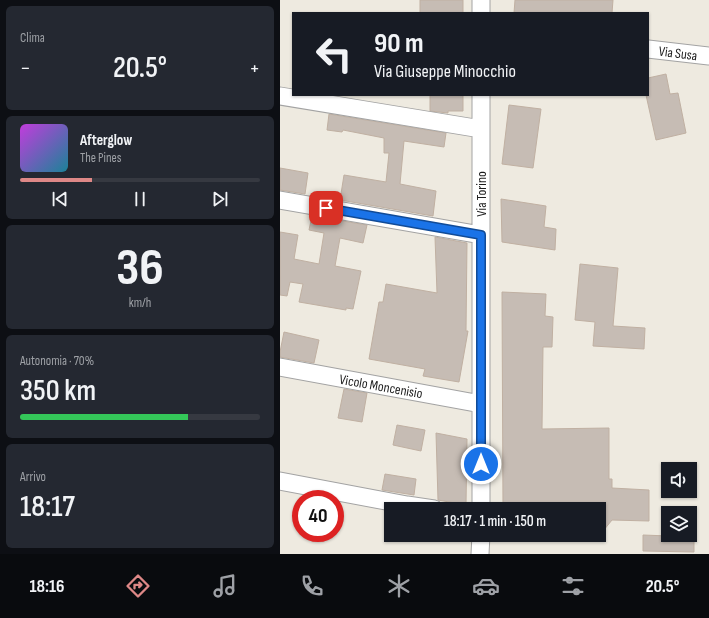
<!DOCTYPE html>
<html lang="it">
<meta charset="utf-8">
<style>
body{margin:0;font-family:"Sofia Sans Condensed",sans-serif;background:#242831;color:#f1f3f6;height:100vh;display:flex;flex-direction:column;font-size:15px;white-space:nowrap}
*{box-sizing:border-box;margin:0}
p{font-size:13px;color:#9ea1a6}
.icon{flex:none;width:22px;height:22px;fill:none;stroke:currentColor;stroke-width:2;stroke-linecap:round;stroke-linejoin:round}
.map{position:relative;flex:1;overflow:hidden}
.side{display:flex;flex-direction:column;gap:6px;padding:6px;background:#0d0f14;width:280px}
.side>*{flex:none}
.guide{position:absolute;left:12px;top:12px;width:357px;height:84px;border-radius:0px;box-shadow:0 1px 3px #0004;background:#171b24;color:#f1f3f6;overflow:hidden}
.controls{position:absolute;left:381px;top:462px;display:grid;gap:8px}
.controls a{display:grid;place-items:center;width:36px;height:36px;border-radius:0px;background:#171b24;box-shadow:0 1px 3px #0004;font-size:20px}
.speed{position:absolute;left:12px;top:490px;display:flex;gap:8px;font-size:20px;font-weight:700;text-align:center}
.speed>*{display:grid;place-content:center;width:52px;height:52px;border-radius:50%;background:#171b24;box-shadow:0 1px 3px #0004;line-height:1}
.speed .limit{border:6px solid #d22;background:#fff;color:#111}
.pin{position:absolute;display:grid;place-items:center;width:34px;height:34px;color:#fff;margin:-17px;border-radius:8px;box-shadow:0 2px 6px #0006}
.me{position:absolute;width:44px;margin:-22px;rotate:0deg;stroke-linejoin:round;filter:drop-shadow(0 0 3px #0008)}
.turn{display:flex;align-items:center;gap:14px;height:84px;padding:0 16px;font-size:18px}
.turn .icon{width:52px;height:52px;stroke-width:2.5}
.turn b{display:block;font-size:28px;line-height:34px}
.big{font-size:30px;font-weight:600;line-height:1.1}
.side .tile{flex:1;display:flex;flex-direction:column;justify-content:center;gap:6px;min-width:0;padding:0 14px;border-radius:6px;background:#242831}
.side .dial{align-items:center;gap:0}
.dial b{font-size:52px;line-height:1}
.song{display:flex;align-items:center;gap:12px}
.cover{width:48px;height:48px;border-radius:6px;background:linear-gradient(135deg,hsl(290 70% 55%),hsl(190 70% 35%))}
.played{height:4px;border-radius:2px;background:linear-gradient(90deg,#de8887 30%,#363941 30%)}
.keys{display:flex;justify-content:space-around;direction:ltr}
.heat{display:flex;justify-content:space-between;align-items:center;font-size:22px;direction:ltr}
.charge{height:6px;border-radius:3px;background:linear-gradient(90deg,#34c759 70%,#363941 0)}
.trip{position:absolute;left:104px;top:502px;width:222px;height:40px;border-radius:0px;background:#171b24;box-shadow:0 1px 3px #0004;font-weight:600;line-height:40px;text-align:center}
.menu{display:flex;height:64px;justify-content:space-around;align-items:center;background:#090b0e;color:#9ea1a6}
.menu .icon{width:28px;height:28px}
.menu .active{color:#de8887}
.menu b{font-size:18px;color:#f1f3f6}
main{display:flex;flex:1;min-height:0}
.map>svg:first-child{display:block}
.building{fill:#c6bcb4;stroke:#c0b0a2}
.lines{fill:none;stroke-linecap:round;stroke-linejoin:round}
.minor-casing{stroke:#a3a3a3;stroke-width:19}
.minor{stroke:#fff;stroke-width:17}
.route-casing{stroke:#114b97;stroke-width:10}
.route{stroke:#1a73e8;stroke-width:7}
.labels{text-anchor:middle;stroke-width:3;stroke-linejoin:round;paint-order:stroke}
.street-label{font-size:14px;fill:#1c1c1c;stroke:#fff}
</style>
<main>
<section class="side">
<div class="tile"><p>Clima</p>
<div class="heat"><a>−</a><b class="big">20.5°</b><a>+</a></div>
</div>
<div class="tile">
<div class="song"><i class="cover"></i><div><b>Afterglow</b><p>The Pines</p></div></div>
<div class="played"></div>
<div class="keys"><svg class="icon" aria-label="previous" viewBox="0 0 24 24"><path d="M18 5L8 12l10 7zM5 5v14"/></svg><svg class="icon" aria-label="pause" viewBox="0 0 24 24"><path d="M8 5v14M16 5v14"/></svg><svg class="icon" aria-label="next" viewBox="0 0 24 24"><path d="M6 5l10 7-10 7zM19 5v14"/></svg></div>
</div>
<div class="tile dial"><b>36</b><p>km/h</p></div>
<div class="tile"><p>Autonomia · 70%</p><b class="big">350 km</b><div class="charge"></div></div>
<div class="tile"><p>Arrivo</p><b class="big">18:17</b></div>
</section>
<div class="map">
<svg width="429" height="554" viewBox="0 0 429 554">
<rect width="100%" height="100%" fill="#eeeae0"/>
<path class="building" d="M140,0H183V13H140Z
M235,0H333L332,13H234Z
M386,74L390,94L398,93L406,133L376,140L366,95H368V78Z
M150,95H183V111H168V113L150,111Z
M229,105L261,109L253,168L222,164Z
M49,114L166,133L164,147L124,141L120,184L156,191L153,216L60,200L64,175L106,182L109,153H104V138L63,130L62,132L47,130Z
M0,168L28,173L25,194L0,190Z
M221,199L266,206L264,227L276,229L275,250L222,242Z
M32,216L87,225L83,243L60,238L55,266L81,271L73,309L66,308V310L19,302L23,284L10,282L7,296L0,295V232L18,235L14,259L39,264L44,233L29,230Z
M155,237L187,243L186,331H188L179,382L143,376L145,369L89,359L99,302H103L106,284L157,293Z
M300,264L338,268L333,326L365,328L364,349L313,346L315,322L295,320Z
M222,292L266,294L265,316L273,317L272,347H263L262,429L329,428V479H332V488L369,490V521L332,520L319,536V509H223Z
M4,332L39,340L34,363L0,357V352Z
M64,389L87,393L82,422L58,418Z
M117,425L145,430L141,451L113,445Z
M156,433L187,439L186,505L158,500Z
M105,474L136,479L134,495L102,490Z
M363,535L414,537V552L363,551Z"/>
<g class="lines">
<defs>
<path id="minor" d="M201,0V13
M368,49L429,56
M0,96L201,129
M0,200L201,235
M0,367L201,404
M0,481L127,505L154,509
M201,509V95
M200,554L201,535"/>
</defs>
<use href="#minor" class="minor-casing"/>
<use href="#minor" class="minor"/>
</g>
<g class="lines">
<defs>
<path id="route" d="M46,208L201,235V464"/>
</defs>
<use href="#route" class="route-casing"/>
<use href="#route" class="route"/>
</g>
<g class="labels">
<g class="street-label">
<text transform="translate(398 53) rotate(7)" y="5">Via Susa</text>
<text transform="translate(201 194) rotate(-90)" y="5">Via Torino</text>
<text transform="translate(101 386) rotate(10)" y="5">Vicolo Moncenisio</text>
</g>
</g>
</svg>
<div class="controls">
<a><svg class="icon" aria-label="sound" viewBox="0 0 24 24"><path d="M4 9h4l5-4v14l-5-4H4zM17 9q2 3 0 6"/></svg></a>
<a><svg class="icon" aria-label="layers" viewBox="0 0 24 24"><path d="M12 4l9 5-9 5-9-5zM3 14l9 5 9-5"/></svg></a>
</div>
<div class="speed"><div class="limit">40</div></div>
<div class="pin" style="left:46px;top:208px;background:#d93025"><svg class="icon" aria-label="arrive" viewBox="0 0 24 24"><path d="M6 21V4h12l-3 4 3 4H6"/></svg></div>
<svg class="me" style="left:201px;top:464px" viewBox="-20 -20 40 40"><circle r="17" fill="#1a73e8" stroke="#fff" stroke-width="3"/><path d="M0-11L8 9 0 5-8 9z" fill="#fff"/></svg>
<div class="trip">18:17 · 1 min · 150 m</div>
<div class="guide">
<div class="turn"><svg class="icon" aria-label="left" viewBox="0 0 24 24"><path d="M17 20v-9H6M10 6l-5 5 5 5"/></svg><div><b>90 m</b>Via Giuseppe Minocchio</div></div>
</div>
</div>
</main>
<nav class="menu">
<b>18:16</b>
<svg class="icon active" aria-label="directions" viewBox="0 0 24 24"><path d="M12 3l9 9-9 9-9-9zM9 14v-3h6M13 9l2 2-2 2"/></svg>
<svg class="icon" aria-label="music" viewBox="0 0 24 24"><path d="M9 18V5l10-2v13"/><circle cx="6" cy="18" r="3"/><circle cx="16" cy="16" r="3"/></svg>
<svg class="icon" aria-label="phone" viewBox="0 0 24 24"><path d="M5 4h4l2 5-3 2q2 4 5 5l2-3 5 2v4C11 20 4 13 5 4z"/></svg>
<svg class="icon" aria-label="climate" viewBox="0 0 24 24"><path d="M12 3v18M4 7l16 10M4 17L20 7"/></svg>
<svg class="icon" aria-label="car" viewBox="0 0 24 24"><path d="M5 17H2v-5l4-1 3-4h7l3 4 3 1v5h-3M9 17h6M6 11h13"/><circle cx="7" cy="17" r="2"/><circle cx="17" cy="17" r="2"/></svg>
<svg class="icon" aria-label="filters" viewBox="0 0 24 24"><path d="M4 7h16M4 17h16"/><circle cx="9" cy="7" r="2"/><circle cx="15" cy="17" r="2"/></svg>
<b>20.5°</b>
</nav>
